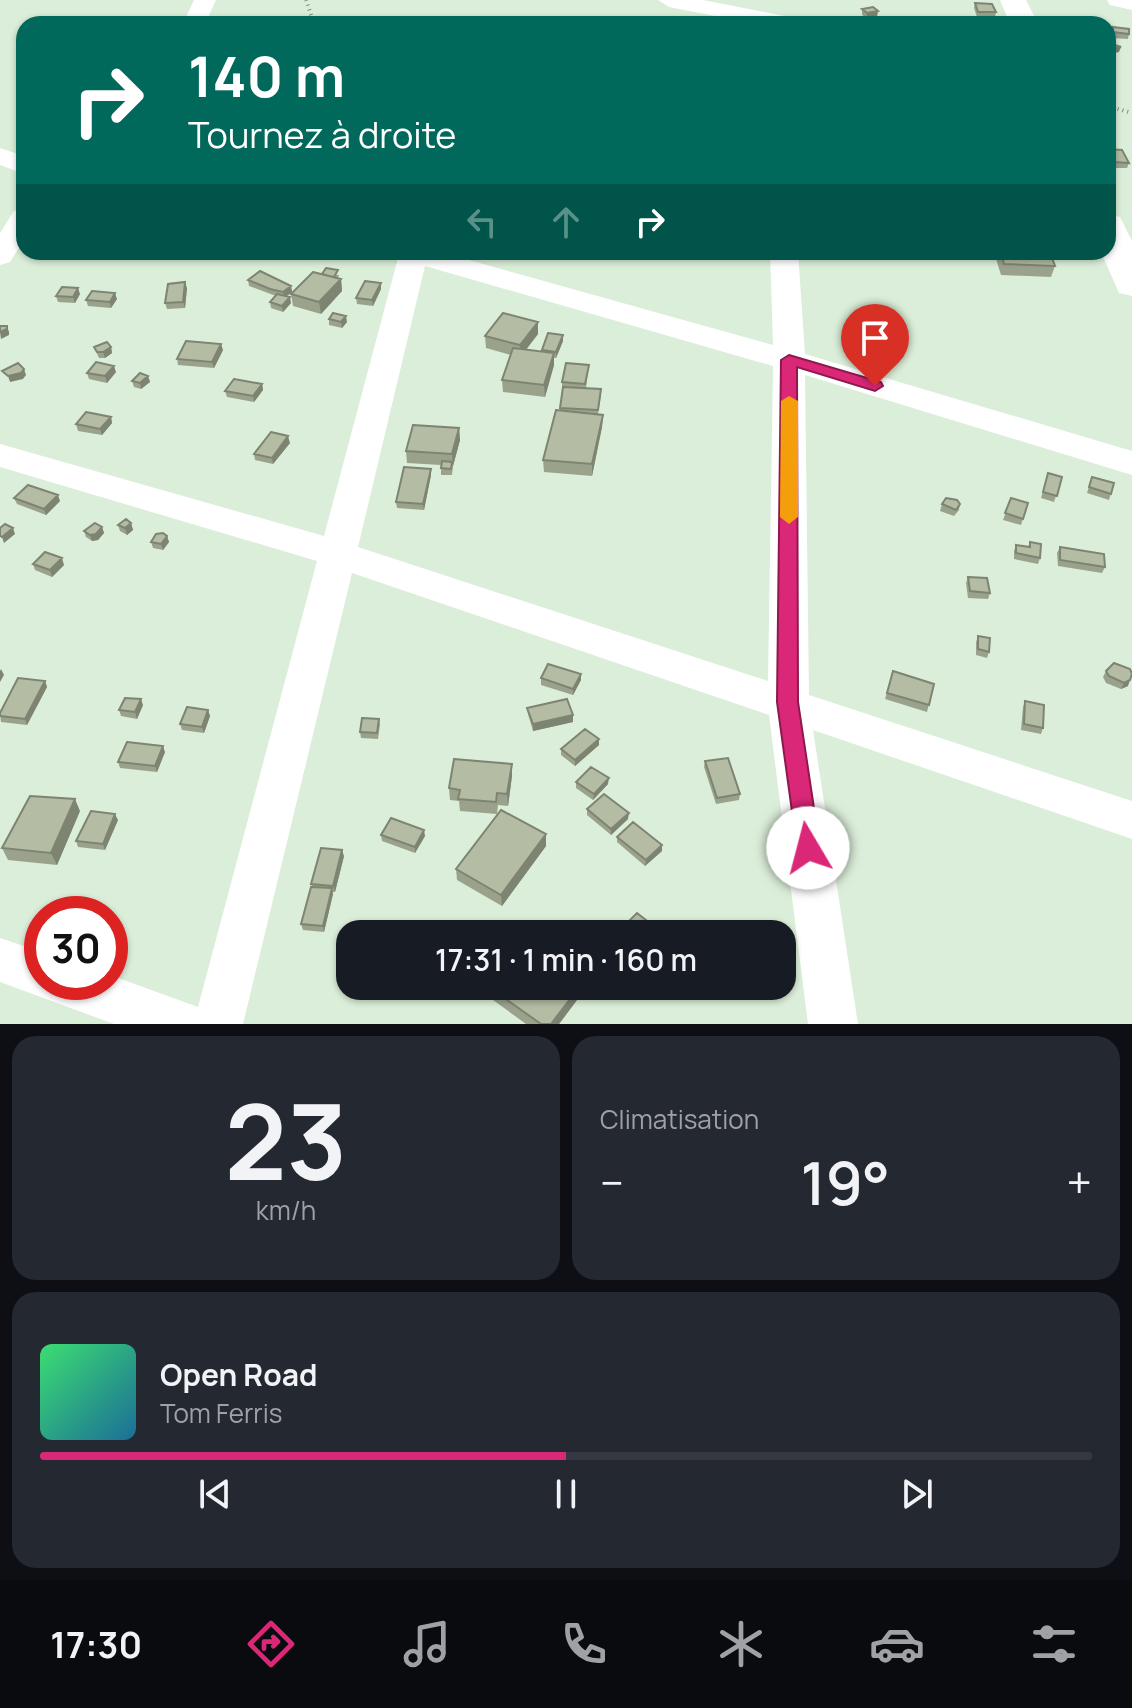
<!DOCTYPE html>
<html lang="fr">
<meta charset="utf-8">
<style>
body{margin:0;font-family:Manrope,sans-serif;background:#242831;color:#f1f3f6;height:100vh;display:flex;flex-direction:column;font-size:30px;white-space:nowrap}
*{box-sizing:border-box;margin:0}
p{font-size:26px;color:#9ea1a6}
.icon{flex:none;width:44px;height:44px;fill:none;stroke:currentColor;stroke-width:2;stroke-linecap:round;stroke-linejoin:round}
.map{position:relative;height:1024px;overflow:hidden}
.drawer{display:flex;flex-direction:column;gap:12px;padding:12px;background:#0d0f14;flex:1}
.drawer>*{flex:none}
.top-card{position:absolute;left:16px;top:16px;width:1100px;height:244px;border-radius:24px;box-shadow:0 2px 6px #0004;background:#00695c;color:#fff;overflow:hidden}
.speed{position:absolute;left:24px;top:896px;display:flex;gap:16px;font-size:40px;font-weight:700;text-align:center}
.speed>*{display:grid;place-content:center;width:104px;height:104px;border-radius:50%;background:#171b24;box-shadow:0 2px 6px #0004;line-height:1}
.speed .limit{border:12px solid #d22;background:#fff;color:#111}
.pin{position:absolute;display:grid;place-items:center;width:68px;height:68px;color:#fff;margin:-82px -34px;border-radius:50% 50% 50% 0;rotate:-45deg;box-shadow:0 0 8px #0007}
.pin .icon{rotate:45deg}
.me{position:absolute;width:88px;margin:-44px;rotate:352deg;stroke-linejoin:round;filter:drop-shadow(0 0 6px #0008)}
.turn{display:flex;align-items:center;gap:28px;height:168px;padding:0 40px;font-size:36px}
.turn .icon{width:104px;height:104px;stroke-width:2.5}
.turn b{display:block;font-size:56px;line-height:68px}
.lanes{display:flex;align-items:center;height:76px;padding:0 40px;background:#0003;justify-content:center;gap:40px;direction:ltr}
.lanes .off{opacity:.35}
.big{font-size:60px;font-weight:600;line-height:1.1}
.drawer .widget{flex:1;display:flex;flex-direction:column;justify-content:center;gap:12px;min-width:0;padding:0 28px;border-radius:24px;background:#242831}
.drawer .dial{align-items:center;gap:0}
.dial b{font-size:104px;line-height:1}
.song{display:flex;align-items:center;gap:24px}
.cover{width:96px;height:96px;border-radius:12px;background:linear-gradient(135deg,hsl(140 70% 55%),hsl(200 70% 35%))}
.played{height:8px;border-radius:4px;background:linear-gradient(90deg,#db2777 50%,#363941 50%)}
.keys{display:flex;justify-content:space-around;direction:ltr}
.heat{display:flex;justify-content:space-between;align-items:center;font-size:44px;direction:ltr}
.drawer .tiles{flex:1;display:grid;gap:12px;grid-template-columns:1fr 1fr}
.widget:last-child{grid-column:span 2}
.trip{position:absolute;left:336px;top:920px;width:460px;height:80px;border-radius:24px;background:#171b24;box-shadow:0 2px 6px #0004;font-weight:600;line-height:80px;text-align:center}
.tabs{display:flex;height:128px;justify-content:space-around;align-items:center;background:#090b0e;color:#9ea1a6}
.tabs .icon{width:56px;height:56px}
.tabs .on{color:#db2777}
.tabs b{font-size:36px;color:#f1f3f6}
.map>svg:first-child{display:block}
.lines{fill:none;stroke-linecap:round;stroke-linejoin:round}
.path{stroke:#7f8d7e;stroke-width:4;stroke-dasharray:1 4;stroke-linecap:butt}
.street{fill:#fff;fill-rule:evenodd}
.secondary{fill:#fff;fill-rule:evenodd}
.wall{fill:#9ba28c}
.shaded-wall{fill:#7e8472}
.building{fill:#b4bca3;stroke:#7e8472;stroke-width:2}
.route{fill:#db2777;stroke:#8e194d;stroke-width:2}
.slow{fill:#f59e0b}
</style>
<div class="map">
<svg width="1132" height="1024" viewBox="0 0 1132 1024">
<rect width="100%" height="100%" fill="#dbeed9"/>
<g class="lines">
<path class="path" d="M306,0L314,24
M1108,106L1132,113"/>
<path class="street" d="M194,0H216L205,24H183Z
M658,0H703L790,17L798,19L801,24H756L669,7Z
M1107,0H1132V10L1110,5Z
M0,148L24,156V174L0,165Z
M24,209V240L10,262L0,265V233L14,211Z
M394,252H440L773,345L770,252H798L805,354L1132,451V475L805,375L809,695L1132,801V839L813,730L858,1024H808L769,715L352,573L243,1024H114L0,982V938L42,952V982H110V975L198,1007L317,561L0,467V444L324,536L398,258ZM425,266L773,366L768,681L358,547Z"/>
<path class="secondary" d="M1000,0H1026L1038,24H1010Z
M1108,214L1120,217L1132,241V296L1119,293L1101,252H1108Z"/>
</g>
<path class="wall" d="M975,3L996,12L995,17H977L974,8Z
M862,9L878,11L877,16L867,18L862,15Z
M1113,27L1129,34L1128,39L1112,38L1111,32Z
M1108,149L1129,163L1127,168H1113L1108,158Z
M994,252H1041L1044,258L1055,266L1051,277L1001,275Z
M322,274L339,275L338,278L341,279L342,291L321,314L293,306L291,294Z
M248,280L291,286L292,292L286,296L291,303L283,312L271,308L270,302L276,296L249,286Z
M187,288L185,308L167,309L165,303Z
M381,289L373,306L357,304L356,298Z
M80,294L75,303L58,302L56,296Z
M117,299L111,308L88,306L86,300Z
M329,319L347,322L342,328L329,325Z
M538,334L526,350L542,352V350L563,341L556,358H554V365L545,397L503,392L502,380L511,355L486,348L485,336Z
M94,347H111L112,353L105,358H99Z
M223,350L214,368L178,365L177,359Z
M589,365L586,388L601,395L598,414L603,415L602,427L592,476L544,472L543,460L560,410L563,388H562V382Z
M116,372L107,383L89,379L87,373Z
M148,376L150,382L141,389L134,387L132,381Z
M262,384L263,390L254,402L227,397L225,391Z
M111,417L112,423L102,435L78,431L76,424Z
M459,428L460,440L453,466L452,475H441V465L407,463L406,451Z
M290,443L273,464L255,460L254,454Z
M431,469V475L424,510L397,508L396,502Z
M1048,473L1062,477L1054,502L1041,498Z
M1092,477L1114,483L1109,500L1087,493Z
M14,498L60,501L46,515L17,504Z
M1011,498L1028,503L1021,525L1003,520Z
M942,504H960L959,510L954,516L940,511Z
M131,523L133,530L127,535L120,531L118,525Z
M102,527L104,533L98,540L92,541L86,537L84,531Z
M167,536L169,542L163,550L153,548L151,542Z
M1030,542L1040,558L1038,564L1014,559V551L1016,545L1028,547Z
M1060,547L1105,567L1102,573L1058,566L1057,553Z
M33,564L64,565L52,577L35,570Z
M968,577L990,593L988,599L968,598L966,583Z
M978,636L989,652L987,658L976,655V642Z
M1114,663L1128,686L1121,689L1106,683L1103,677L1106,671Z
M893,671L934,684L927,712L885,699Z
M541,678L581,680L573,695L541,685Z
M45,681L47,687L27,725L1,722L0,713Z
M1025,701L1043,728L1041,734L1021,730L1023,707Z
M143,705L137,719L121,716L119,710Z
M527,708L573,722L533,731L528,714Z
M208,710L210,716L204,733L182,730L180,724Z
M379,719L380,725L378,739L361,738L360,732Z
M599,739V745L575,766L561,755V749Z
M165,752L157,772L120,768L118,762Z
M705,761L740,794L739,800L716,804L704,767Z
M512,764V776L508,806L498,805L497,814L460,811L459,801L450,800L449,788Z
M576,782L608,784L593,800L576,788Z
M587,809L628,819L611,835L587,815Z
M80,811L57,865L8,860L2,848Z
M118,820L105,850L78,847L76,841Z
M546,834V846L502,906L457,880L456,869Z
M381,835L425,836L415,853L382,841Z
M617,837L662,851L645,866L617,842Z
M344,856L335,892H332L333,894L324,932L303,930L301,924L312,887L311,884Z
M604,986H645L634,997L622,987L614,995Z
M493,990L580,996L559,1024H526L493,1000Z"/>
<path class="shaded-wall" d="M878,11L877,16L867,18V13Z
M1121,47L1119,52L1109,54L1110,49Z
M341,279L342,291L321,314L319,302Z
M185,282L187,288L185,308L183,302Z
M381,283V289L373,306L372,300Z
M291,286L292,292L284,298L283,292Z
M78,288L80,294L75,303L73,297Z
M115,293L117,299L111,308L110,302Z
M290,297L291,303L283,312L282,306Z
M346,316L347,322L342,328L341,322Z
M538,322V334L520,357V345Z
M7,326L9,332V335L1,339L0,332Z
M563,335V341L556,358V352Z
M221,344L223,350L214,368L212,362Z
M111,347L112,353L105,358L103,352Z
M554,353V365L545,397L544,385Z
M114,366L116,372L107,383L105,376Z
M24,369L26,375L23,379L10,382L8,376Z
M148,376L150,382L141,389L140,383Z
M262,384L263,390L254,402L253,396Z
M603,415L602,427L592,476V464Z
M111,417L112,423L102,435L100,429Z
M459,428L460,440L453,466L452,454Z
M288,436L290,443L273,464L272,458Z
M431,469V475L424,510L423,504Z
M58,495L60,501L46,515L44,509Z
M131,523L133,530L127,535L125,528Z
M102,527L104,533L98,540L92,541L90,535Z
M13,528L15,534L4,543L2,537Z
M167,536L169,542L163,550L161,544Z
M62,558L64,565L52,577L50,570Z
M1,669L4,675L0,682V671Z
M581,674V680L573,695V689Z
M1130,680L1128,686L1121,689L1124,683Z
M45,681L47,687L27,725L25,719Z
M141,699L143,705L137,719L135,712Z
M208,710L210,716L204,733L202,727Z
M573,715V722L533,731V724Z
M599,739V745L575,766V760Z
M163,746L165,752L157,772L155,766Z
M512,764V776L508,806L507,794Z
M609,778L608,784L593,800L594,794Z
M75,799L80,811L57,865L51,853Z
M629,813L628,819L611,835V829Z
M115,814L118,820L105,850L103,844Z
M424,830L425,836L415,853V847Z
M546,834V846L502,906L501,895Z
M662,845V851L645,866L646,860Z
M342,850L344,856L335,892L333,886Z
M332,888L333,894L324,932L323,926Z
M580,986V996L559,1024H551Z
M615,986H622L614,995Z
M635,986H645L634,997Z"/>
<path class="building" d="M975,3L992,4L996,12H978Z
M873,7L878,11L867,13L862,9Z
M1113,27L1129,29V34L1113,32Z
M1108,44H1112L1121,47L1110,49L1108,48Z
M1108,149L1122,150L1129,163L1115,162Z
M1001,252H1041L1044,258H1052L1055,266L1004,264Z
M326,268L338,270L334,277L329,276L322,274Z
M260,271L291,286L283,292L270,289L248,280Z
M313,272L341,279L319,302L291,294Z
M365,281L381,283L372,300L356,298Z
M185,282L183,302L165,303L168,284Z
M62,287L78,288L73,297L56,296Z
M92,291L115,293L110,302L86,300Z
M277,294L290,297L282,306L270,302Z
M333,313L346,316L341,322L329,319Z
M503,313L538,322L520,345L485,336Z
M0,326H7V329L0,332Z
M548,333L563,335L556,352L542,350Z
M186,341L221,344L212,362L177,359Z
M107,342L111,347L103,352H97L94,347Z
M513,348L554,353L544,385L502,380Z
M96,362L114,366L105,376L87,373Z
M18,363L24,369L21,373L8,376L2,371Z
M566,363L589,365L585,384L562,382Z
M140,373L148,376L140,383L132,381Z
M234,379L262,384L253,396L225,391Z
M563,387L601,389L598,410L560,408Z
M556,410L603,415L592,464L543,460Z
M86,412L111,417L100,429L76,424Z
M413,425L459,428L452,454L406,451Z
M271,432L288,436L272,458L254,454Z
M442,461L452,462L451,469L441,468Z
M404,467L431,469L423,504L396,502Z
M1048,473L1062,477L1057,496L1043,492Z
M1092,477L1114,483L1111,494L1089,487Z
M28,485L58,495L44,509L14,498Z
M946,498L957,500L960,504L956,510L942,504Z
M1011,498L1028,503L1023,519L1005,513Z
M126,519L131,523L125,528L118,525Z
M95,523L102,527L96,534L90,535L84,531Z
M5,524L13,528L2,537L0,536V528Z
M163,533L167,536L161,544L151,542L156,534Z
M1030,542L1041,544L1040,558L1016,553V545L1030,547Z
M1060,547L1104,554L1105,567L1060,560Z
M45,552L62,558L50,570L33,564Z
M968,577L987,578L990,593L970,591Z
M978,636L990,638L989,652L978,649Z
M1114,663L1130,669L1132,674L1130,680L1124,683L1109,676L1106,671Z
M548,664L581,674L573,689L541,678Z
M893,671L934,684L929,705L887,693Z
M18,678L45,681L25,719L0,716V713Z
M125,698L141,699L135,712L119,710Z
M567,699L573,715L533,724L527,708Z
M1025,701L1044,705L1043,728L1024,724Z
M187,707L208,710L202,727L180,724Z
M362,718L379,719L377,733L360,732Z
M585,729L599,739L575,760L561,749Z
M127,742L163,746L155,766L118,762Z
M728,758L740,794L717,798L705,761Z
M454,759L512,764L507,794L497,793L496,802L458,799L460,790L449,788Z
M591,767L609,778L594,794L576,782Z
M604,794L629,813L611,829L587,809Z
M30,796L75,799L51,853L2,848Z
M501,810L546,834L501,895L456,869Z
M91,811L115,814L103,844L76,841Z
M391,818L424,830L415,847L381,835Z
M633,822L662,845L646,860L617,837Z
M321,848L342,850L333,886L311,884Z
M311,887L332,888L323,926L301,924Z
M637,913L660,931L658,934H616Z
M495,986H580L551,1024H541L493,990Z"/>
<path class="route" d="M789,355L881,382L883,386L875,391L797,367L798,702L820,848L816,855L808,858L800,855L797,848L777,702L781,360Z"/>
<path class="slow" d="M789,396L798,401V517L789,524L780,517L781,401Z"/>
</svg>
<div class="speed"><div class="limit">30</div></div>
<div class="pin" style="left:875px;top:386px;background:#d93025"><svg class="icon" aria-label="arrive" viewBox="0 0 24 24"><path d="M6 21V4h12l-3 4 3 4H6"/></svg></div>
<svg class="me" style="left:808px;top:848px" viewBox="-20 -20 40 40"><circle r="19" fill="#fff"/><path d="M0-13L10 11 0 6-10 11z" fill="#db2777"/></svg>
<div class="trip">17:31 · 1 min · 160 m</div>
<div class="top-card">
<div class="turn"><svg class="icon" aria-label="right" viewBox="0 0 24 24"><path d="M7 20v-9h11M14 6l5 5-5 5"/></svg><div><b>140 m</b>Tournez à droite</div></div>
<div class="lanes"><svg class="icon off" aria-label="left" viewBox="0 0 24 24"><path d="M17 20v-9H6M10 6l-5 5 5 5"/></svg><svg class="icon off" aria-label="ahead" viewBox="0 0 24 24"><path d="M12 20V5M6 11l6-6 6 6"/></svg><svg class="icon" aria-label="right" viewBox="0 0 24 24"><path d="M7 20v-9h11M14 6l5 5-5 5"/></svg></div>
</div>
</div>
<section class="drawer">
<div class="tiles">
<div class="widget dial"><b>23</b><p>km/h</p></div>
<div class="widget"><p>Climatisation</p>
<div class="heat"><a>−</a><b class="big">19°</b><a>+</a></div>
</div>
<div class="widget">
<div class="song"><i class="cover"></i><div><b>Open Road</b><p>Tom Ferris</p></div></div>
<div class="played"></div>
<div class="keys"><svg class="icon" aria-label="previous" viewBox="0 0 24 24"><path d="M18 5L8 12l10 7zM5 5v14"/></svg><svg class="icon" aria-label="pause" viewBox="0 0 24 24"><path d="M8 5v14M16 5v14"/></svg><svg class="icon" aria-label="next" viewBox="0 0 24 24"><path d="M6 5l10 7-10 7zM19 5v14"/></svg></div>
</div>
</div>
</section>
<nav class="tabs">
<b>17:30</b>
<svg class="icon on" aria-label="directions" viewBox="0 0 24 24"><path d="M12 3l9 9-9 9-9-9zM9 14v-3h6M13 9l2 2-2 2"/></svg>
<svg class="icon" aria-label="music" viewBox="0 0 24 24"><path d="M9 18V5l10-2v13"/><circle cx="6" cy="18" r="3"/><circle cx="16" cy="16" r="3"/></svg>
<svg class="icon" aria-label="phone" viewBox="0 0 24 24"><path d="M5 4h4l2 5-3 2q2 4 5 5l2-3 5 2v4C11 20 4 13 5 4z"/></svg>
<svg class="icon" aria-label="climate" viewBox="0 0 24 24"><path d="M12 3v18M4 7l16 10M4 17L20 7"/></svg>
<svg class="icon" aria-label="car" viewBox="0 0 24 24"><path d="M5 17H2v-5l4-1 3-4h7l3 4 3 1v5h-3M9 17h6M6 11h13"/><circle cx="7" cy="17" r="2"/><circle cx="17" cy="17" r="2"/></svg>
<svg class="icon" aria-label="filters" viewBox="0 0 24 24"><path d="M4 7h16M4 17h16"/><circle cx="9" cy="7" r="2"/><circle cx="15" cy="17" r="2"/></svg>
</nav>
